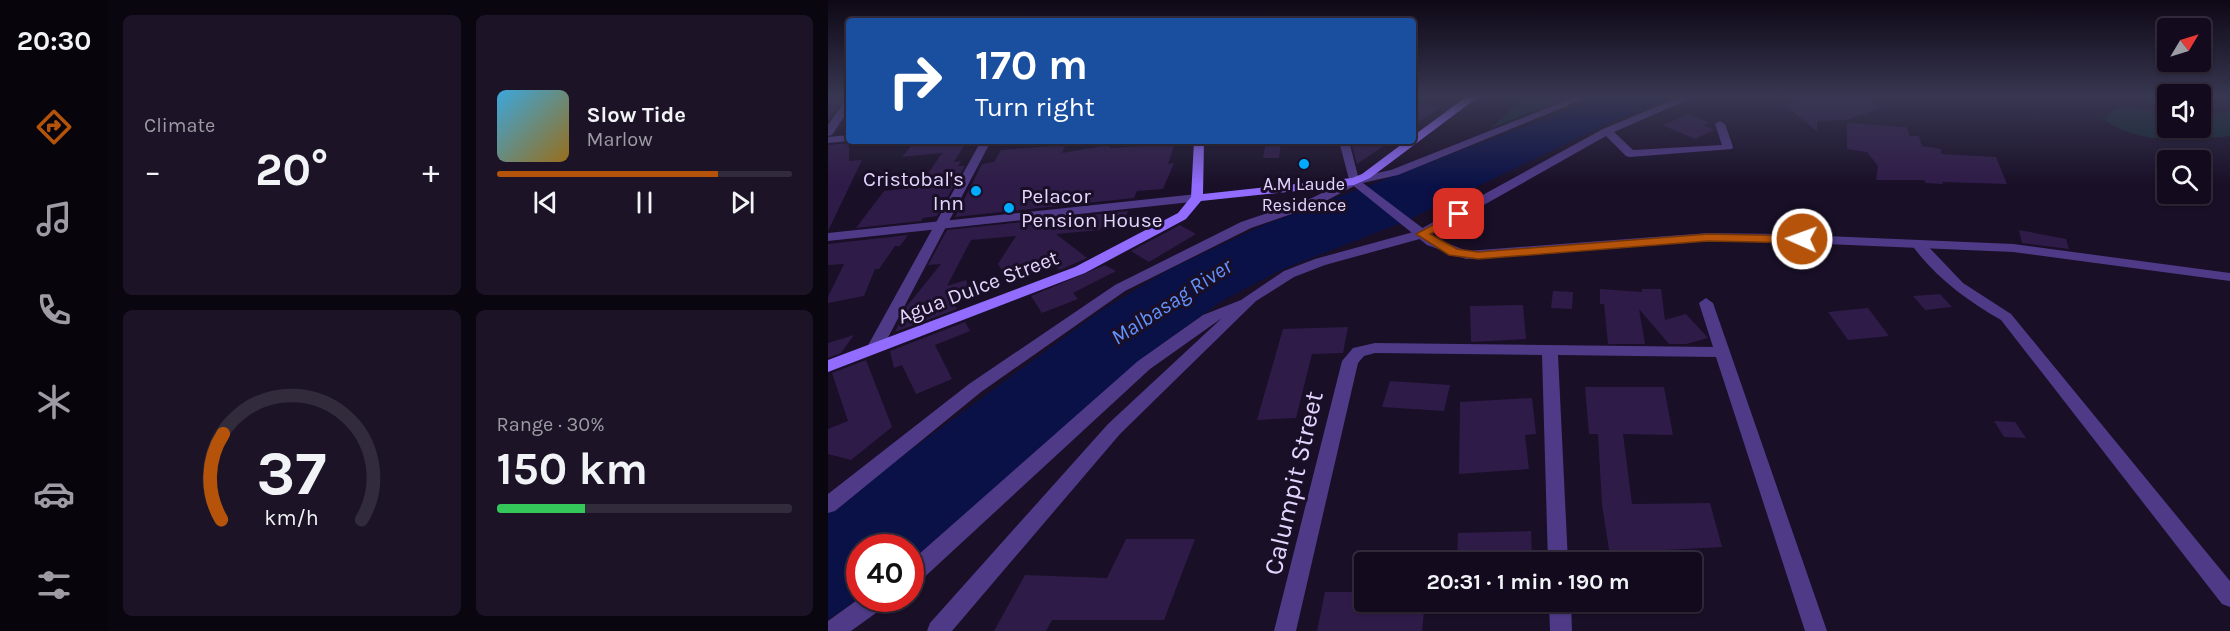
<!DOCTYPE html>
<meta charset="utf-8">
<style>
body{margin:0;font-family:Karla,sans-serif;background:#1c1426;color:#f1f3f6;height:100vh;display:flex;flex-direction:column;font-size:22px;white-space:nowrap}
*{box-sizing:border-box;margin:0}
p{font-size:20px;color:#9d9ba4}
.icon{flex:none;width:33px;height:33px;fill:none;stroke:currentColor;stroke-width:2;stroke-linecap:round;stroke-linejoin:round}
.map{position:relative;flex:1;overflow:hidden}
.panel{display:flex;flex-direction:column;gap:15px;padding:15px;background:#0a0610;width:720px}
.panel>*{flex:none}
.banner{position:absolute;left:18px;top:18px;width:570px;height:126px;border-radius:6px;box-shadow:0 2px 4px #0004,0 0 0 2px #322b3b;background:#1a4fa0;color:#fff;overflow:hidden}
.needle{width:39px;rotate:52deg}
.fabs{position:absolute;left:1329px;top:18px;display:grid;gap:12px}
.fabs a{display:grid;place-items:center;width:54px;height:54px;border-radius:6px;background:#130b1d;box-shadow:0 2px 4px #0004,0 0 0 2px #322b3b;font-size:30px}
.speed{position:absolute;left:18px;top:534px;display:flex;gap:12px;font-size:30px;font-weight:700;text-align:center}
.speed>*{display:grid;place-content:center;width:78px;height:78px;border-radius:50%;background:#130b1d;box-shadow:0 2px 4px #0004,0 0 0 2px #322b3b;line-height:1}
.speed .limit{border:9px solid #d22;background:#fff;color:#111}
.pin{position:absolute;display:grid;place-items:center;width:51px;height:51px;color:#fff;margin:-26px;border-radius:12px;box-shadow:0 3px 9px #0006}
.me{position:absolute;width:66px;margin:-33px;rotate:272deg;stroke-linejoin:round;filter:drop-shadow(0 0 4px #0008)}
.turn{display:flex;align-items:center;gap:21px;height:126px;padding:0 30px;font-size:27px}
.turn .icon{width:78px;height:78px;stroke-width:2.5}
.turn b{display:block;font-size:42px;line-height:51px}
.big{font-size:45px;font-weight:700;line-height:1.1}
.panel .widget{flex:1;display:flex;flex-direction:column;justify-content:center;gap:9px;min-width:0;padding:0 21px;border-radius:9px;background:#1c1426}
.panel .dial{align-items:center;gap:0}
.dial svg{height:156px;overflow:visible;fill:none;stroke:#322b3b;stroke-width:7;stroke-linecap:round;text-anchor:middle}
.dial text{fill:#f1f3f6;stroke:none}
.song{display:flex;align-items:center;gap:18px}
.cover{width:72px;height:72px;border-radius:9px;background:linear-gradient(135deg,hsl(200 70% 55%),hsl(40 70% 35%))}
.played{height:6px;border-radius:3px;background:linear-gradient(90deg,#b45309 75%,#322b3b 75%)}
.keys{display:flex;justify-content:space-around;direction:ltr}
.heat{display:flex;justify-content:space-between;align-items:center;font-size:33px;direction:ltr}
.charge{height:9px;border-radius:4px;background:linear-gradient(90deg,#34c759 30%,#322b3b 0)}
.panel .tiles{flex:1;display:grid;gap:15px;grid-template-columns:repeat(2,1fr)}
.trip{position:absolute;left:526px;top:552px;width:348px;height:60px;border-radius:6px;background:#130b1d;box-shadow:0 2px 4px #0004,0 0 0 2px #322b3b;font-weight:700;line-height:60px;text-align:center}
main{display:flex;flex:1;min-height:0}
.tabs{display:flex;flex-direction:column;width:108px;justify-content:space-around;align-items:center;background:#08040c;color:#9d9ba4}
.tabs .icon{width:42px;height:42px}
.tabs .on{color:#b45309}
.tabs b{font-size:27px;color:#f1f3f6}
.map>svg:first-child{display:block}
.green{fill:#122b31}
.water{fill:#0a1146}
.building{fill:#2f1b48}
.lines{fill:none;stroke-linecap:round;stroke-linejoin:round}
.minor{fill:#4e3a87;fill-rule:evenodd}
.tertiary{fill:#4e3a87;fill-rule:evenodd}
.secondary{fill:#926cff;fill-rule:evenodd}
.route{fill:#b45309;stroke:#753606;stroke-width:1.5}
.poi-dot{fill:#01abff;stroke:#190f27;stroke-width:2}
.labels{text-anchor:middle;stroke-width:6;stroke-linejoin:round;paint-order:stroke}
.far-poi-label{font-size:18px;fill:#e4d5ff;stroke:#190f27}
.poi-label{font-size:21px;fill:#e4d5ff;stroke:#190f27;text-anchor:end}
.street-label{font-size:21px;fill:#e4d5ff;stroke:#190f27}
.water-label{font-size:22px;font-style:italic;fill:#6393ff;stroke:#190f27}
.near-street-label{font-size:26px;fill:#e4d5ff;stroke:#190f27}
</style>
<main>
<nav class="tabs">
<b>20:30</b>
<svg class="icon on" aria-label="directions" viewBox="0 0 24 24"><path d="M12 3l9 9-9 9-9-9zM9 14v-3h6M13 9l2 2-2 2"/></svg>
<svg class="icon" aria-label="music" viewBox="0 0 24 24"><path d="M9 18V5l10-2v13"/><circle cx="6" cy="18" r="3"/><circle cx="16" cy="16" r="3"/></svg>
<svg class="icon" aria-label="phone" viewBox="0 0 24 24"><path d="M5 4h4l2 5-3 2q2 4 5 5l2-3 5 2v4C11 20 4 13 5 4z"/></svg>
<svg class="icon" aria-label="climate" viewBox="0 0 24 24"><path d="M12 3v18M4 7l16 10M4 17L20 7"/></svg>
<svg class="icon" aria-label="car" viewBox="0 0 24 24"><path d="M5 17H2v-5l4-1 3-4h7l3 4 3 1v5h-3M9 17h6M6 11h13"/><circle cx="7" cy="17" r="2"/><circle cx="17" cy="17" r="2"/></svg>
<svg class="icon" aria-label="filters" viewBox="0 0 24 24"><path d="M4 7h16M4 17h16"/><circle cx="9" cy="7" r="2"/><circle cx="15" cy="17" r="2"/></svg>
</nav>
<section class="panel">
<div class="tiles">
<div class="widget"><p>Climate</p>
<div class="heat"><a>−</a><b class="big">20°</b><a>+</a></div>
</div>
<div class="widget">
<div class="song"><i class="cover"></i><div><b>Slow Tide</b><p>Marlow</p></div></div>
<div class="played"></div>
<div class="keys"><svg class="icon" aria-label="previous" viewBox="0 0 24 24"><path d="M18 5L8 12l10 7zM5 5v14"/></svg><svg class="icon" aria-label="pause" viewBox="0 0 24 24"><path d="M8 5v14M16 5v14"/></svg><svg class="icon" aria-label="next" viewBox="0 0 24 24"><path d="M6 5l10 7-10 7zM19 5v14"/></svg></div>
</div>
<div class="widget dial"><svg viewBox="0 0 100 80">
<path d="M14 69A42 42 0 1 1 86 69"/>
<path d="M14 69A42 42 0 0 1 15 25" stroke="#b45309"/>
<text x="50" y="56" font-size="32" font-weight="700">37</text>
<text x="50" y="72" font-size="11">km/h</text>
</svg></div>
<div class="widget"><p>Range · 30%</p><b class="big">150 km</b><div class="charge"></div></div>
</div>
</section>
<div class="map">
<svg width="1402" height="631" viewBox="0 0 1402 631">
<rect width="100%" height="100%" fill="#190f27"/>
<path class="green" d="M696,97H742L663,128Z
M1301,107L1339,113L1340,128H1372L1373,116L1402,111V136C1361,140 1310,145 1275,119L1288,108Z"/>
<path class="water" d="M774,97H843L783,122L578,221L453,270L394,301L320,354L83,561L82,548H32L31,598L0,620V511L272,311L342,269L431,227Z"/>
<path class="building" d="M0,97H17L0,121Z
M985,97H1033L1053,108L1018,120L989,121V131L956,105Z
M585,103L613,107L585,126Z
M862,114L882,123L876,125L886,130L867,139L834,125Z
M1019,123L1078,127L1082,136H1091L1094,146L1113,149V154L1168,157L1179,184L1114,182L1115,184L1098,183L1096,180H1048L1050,166L1039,152L1019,149Z
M87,141H139L126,162L133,161L130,166H137L109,216L95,218L93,221L28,228L56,191L91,187L114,153L74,157Z
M326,141L347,143L340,164L346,163L335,189L309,191L306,198L127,217L154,164L166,162L173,150L237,145L234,153L280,145L283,148L325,145Z
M438,141H453L451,158H435Z
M523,141H563L529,164Z
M21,143V161L34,160L0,231V145Z
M300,211L296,222L275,223L272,230L228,234L259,258L232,270L216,259L177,275L170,264L188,236L143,240L119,286L138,280L143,295L125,301L129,309L67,332L79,306L113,264L100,265L119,230Z
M352,225L368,234L321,262L303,251Z
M1191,230L1238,239L1241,249L1194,243Z
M80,235L72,246H67L51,269H47L36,296L0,303V297L16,264L0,265V244Z
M277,265L288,271L245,293L250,299L214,313L203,296Z
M772,289L814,292V289H833L837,320L858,314L880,338L858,344H841L811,309L817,344H780L776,304H772Z
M725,291L745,292L744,309L723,308Z
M1112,294L1124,307L1097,310L1085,296Z
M695,305L698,339L643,342L642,306Z
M1040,308L1061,336L1020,340L1000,312Z
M137,322L142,331L107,345L124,379L88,394L74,365L66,368L62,351Z
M520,327L515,353L484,354L468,418L429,420L455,329Z
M26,335L13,353L0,358V343Z
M38,360L64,427L23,460L0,454V429L20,421L4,373Z
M562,381L622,385L616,411L554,407Z
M757,387H836L845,435L795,434L804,504L882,503L894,547L839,550L840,562H783L774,505L770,434H761Z
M704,398L708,434L697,435L701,469L631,474L632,402Z
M1166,421L1187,422L1198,438L1176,437Z
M703,531L704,562H629L630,533Z
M298,539H367L336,620H224L218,631H166L197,575L279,578Z
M497,592H537V602H597L594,631H489Z"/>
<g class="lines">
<path class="minor" d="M747,97H761L570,175L530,184L492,204L423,228L297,291L153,392L7,511L0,513V494L141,384L287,285L413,222L484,198L522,179L563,170Z
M852,97H866L786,132L805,150L894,145L887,124L892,121L897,124L905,147L904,149L802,157L798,156L778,136L599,237L497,265L466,277L428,301L292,434L124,631H99L102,623L280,424L394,318L322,369L90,583L82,585V562L310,361L375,315L413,300L456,271L487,259L589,231L775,129Z
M21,98V109L4,135L0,136V125L18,99Z
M21,135L22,141L0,143V137Z
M369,194L373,195V201L0,241V233Z
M1090,240L1095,241L1135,283L1183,314L1402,581V607L1394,604L1173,320C1138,300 1107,277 1083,244Z
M878,298L885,303L999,631H977L888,357L730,355L740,562H720L714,355L547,353L536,356L530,363L468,631H446L514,361L525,348L547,343L885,347L871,303Z
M32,598H62L59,605L23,631H0V621Z
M721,602H743L744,631H722Z"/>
<path class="tertiary" d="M153,141H163L54,349L46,354L40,353L38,349Z
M511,141H521L531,180L609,239L639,251L880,233L951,234L1185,244L1402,273V281L1185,252L951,242L880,241L638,259L599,245L522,183Z"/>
<path class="secondary" d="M638,97H650L542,178L526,185L373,201L358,219L257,273L0,372V360L247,267L350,213L363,197L366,141H376L375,194L524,178L534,174L578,141H585V136Z"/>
</g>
<linearGradient id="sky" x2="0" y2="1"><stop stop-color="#0e0815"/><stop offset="0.52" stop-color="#383752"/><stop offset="1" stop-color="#383752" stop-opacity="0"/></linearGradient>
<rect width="1402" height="186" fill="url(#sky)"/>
<path class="route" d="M631,211L635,212V217L602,234L629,249L650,252L880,234L974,236L980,239L974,243L880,241L650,259L621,255L588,234Z"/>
<g class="poi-dot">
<circle cx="476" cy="164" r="6"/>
<circle cx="148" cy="191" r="6"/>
<circle cx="181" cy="208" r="6"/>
</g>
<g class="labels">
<g class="far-poi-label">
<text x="476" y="190">A.M Laude<tspan x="476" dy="21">Residence</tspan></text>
</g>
<g class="poi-label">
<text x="136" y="186">Cristobal's<tspan x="136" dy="24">Inn</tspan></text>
<text x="193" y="203" text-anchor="start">Pelacor<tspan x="193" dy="24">Pension House</tspan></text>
</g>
<g class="street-label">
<text transform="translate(150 287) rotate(-21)" y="7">Agua Dulce Street</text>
</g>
<g class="water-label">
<text transform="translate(343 301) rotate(-33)" y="8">Malbasag River</text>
</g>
<g class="near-street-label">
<text transform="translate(465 483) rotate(-77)" y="9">Calumpit Street</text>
</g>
</g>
</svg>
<div class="fabs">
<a><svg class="needle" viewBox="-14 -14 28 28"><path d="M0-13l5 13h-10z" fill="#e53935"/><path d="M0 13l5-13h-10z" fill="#9d9ba4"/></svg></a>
<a><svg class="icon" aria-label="sound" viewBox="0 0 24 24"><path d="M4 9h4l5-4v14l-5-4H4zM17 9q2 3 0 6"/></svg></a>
<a><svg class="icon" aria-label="search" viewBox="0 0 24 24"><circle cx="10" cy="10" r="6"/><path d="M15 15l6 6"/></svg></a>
</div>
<div class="speed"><div class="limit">40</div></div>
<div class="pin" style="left:631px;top:214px;background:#d93025"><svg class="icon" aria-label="arrive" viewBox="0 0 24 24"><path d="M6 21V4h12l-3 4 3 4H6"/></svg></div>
<svg class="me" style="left:974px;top:239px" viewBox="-20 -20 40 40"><circle r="17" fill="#b45309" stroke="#fff" stroke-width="3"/><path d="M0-11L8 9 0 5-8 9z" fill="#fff"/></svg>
<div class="trip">20:31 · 1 min · 190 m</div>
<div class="banner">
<div class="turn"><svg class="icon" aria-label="right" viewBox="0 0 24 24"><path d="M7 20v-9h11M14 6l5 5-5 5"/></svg><div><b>170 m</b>Turn right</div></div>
</div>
</div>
</main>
